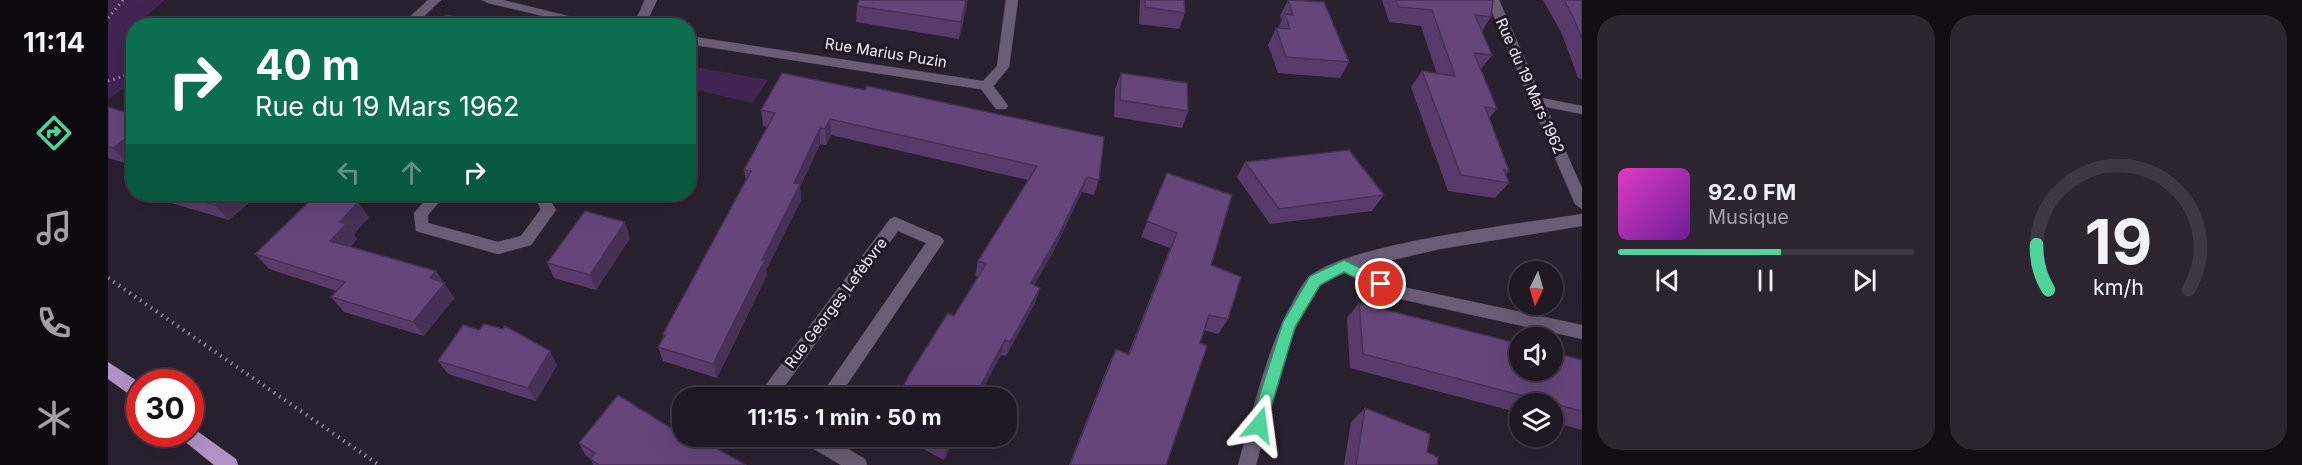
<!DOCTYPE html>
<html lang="fr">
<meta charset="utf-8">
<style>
body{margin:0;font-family:Inter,sans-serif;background:#2c2530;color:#f1f3f6;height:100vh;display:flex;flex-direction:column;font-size:22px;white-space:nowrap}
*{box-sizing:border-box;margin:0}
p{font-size:20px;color:#a1a0a6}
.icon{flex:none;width:33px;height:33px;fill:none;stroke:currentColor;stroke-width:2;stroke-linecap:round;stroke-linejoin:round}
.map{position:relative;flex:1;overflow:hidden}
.sheet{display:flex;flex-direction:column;gap:15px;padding:15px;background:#110d13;width:720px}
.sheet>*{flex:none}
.banner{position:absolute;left:18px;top:18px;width:570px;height:183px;border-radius:24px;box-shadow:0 6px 24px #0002,0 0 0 2px #3c3741;background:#0b6e4f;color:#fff;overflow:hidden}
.needle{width:39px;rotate:185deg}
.fabs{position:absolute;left:1401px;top:261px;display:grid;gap:12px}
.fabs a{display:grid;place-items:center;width:54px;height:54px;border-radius:50%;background:#1f1823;box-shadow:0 6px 24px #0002,0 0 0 2px #3c3741;font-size:30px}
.speed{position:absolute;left:18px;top:369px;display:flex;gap:12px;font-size:30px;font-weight:700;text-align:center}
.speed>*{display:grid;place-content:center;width:78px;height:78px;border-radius:50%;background:#1f1823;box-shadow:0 6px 24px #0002,0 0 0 2px #3c3741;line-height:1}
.speed .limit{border:9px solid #d22;background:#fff;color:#111}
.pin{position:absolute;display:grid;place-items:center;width:51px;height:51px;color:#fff;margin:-26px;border:3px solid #fff;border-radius:50%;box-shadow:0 2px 6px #0007}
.me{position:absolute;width:66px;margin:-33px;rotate:16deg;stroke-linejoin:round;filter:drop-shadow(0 0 4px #0008)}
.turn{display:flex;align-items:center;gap:21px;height:126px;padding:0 30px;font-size:27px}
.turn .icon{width:78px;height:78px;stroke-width:2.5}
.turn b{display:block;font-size:42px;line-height:51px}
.lanes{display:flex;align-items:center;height:57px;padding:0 30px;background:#0003;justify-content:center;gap:30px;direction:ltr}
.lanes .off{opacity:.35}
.sheet .widget{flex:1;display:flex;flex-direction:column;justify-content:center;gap:9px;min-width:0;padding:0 21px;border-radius:24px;background:#2c2530}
.sheet .dial{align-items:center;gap:0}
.dial svg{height:156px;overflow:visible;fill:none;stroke:#3c3741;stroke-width:7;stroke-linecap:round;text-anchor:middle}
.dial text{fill:#f1f3f6;stroke:none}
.song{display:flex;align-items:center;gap:18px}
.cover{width:72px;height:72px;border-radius:9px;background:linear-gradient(135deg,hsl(310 70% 55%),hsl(280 70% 35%))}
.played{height:6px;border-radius:3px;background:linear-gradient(90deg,#4ed39a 55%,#3c3741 55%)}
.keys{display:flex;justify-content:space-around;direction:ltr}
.sheet .tiles{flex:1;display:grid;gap:15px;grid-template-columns:repeat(2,1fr)}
.trip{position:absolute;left:564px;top:387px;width:345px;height:60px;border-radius:24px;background:#1f1823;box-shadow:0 6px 24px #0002,0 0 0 2px #3c3741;font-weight:700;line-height:60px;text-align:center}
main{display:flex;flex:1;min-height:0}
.menu{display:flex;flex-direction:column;width:108px;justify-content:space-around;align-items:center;background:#0c0a0e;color:#a1a0a6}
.menu .icon{width:42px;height:42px}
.menu .current{color:#4ed39a}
.menu b{font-size:27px;color:#f1f3f6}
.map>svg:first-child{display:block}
.green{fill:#412452}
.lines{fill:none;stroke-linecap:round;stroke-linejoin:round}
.lane-casing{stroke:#463d4b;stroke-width:1}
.street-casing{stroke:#463d4b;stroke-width:1}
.primary-casing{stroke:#463d4b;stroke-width:1}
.path-far1{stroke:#948d99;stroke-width:3;stroke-dasharray:1.5 4;stroke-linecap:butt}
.path{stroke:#948d99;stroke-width:4;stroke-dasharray:1.5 5;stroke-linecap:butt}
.lane{fill:#6a5c74;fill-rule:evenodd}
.street{fill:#6a5c74;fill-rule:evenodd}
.primary{fill:#b092c4;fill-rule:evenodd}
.wall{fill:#573a69}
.shaded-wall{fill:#473055}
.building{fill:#65447a;stroke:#473055;stroke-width:1.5}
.route{fill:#4ed39a;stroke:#338964;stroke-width:1.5}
.labels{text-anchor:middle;stroke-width:6;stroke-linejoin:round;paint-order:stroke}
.street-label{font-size:15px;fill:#f5eff9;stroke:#201725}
</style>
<main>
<nav class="menu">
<b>11:14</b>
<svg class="icon current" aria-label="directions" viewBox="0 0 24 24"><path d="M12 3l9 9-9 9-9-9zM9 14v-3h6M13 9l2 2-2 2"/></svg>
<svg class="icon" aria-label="music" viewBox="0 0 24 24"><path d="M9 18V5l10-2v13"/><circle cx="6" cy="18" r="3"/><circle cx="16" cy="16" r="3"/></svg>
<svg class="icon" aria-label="phone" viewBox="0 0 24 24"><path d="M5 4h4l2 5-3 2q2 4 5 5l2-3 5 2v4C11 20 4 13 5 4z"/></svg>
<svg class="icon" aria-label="climate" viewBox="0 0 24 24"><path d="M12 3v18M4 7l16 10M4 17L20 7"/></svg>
</nav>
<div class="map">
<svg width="1474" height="465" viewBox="0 0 1474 465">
<rect width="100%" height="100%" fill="#29202f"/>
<path class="green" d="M0,0H57L26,26L25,81L0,100Z
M581,66L660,80L644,103L581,88Z"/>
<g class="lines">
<defs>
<path id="lane" d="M878,82L883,83L898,103L900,106L898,109H888L873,89L872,86L873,83Z"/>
<path id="street" d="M320,0H333L306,26H292Z
M374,0H395L501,26H477L380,3Z
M537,0H549L537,26H525Z
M898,0H910L901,67L883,89L878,90L580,44V36L875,81L889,66Z
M1379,0H1391L1434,98L1474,106V114L1438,107L1474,188V209L1467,204Z
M323,194H338L320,215V223L390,242L413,236L433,209L425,194H439L448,210L423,245L390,254L308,231L306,213Z
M1474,214V226L1332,249L1254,267L1295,287L1474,325V339L1292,299L1237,273C1228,276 1219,280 1212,286C1182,314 1160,423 1148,465H1130C1145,412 1156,358 1181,309C1187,299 1192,286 1200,278C1234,244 1419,223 1474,214Z
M787,217L833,237L836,241L730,398H711L818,243L790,231L668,398H648L782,219Z
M691,436H718L757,459L759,465H733L694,442Z"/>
<path id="primary" d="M0,362L32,383V402L0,379Z
M82,426L128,459L130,465H106L75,440L72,434H82Z"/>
</defs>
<use href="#lane" class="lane-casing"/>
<use href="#street" class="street-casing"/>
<use href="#primary" class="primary-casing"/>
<path class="path-far1" d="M0,18L15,0
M0,81L26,73"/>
<path class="path" d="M0,278L271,465"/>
<use href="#lane" class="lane"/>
<use href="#street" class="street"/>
<use href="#primary" class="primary"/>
</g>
<path class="wall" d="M1032,0H1076L1077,13L1071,29L1031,24Z
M1180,0L1241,62L1232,78L1170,73L1160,45L1168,28H1170L1174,20L1172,16Z
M1274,0H1385L1383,17L1374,31L1384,55L1373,69L1389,109L1381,118L1401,171L1398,175L1401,183L1387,198L1340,191L1303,87L1314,71L1329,74L1313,26L1281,22Z
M1435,0H1474V79L1470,78L1454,34Z
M859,5L851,39L748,22L749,6Z
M674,73L991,180L986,195L974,192L945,252L926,285L932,288L927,303L898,356L893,355L870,398H789L846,316L870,277L867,276L870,261L920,180L723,135L718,145L712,144L692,187L693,200L658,270L659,275L609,378L555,361L550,347L556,337L555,334L638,180L636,170L659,127L655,126L653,110Z
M1013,73L1080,111L1074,128L1006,117L1007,89Z
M0,107L26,115V160L20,164L0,158Z
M1137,162L1276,195L1264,211L1162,224L1129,177Z
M1059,173L1103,265L1120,319L1110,334L1096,330L1058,465H961L1001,363L1008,349L1020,354L1062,248L1033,237Z
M54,194H151L121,220L63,203Z
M261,217L246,234L249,239L242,247L328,271L346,298L316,336L236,312L223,297L229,291L161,269L147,254Z
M522,238L488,290L446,278L439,263Z
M1251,303L1474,360V430L1444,422V404H1412V413L1242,368L1239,318Z
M330,361L449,365L428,401L340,374Z
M1257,408L1319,452L1329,465H1236L1243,422Z
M791,436H848L836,460Z
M471,443L593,446L638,465H485L483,459L478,456Z"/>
<path class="shaded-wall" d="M858,0H860L859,5L851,39L853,22Z
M722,119L723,135L718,145L717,129Z
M712,128V144L692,187L693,200L658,270L659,275L609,378L605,364L654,260L686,183Z
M26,132V160L20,164L5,148Z
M979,177L974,192L945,252L919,298L923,283Z
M120,194H151L121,220L107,205Z
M250,202L261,217L246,234L249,239L233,256L222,241L232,222Z
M517,222L522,238L488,290L482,275Z
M328,271L346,298L316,336L305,322L322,278Z
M932,288L927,303L898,356L902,342Z
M897,340L893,355L870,398H866Z
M442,351L449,365L428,401L420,388Z
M844,436H848L836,460L838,447Z"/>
<path class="building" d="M751,0H858L853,22L749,6Z
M1037,0H1076L1077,13L1037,7Z
M1180,0L1216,2L1241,62L1178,57L1168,28L1182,29L1177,14L1185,15Z
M1288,0H1385L1383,17L1367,15L1384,55L1366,53L1389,109L1377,107L1401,171L1396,170L1401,183L1353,175L1314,71L1347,76L1324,10L1291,7Z
M1456,0H1474V39L1466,19Z
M338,15L387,26H326Z
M674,73L757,90L759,86L996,137L991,180L979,177L950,236L923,283L932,288L902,342L897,340L866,398H789L801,375L840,313L846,316L878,264L870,261L929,166L722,119L717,129L712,128L686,183L692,184L654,260H657L605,364L550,347L557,335L555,334L643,171L636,170L667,113L653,110Z
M1013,73L1079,83L1080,111L1012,100Z
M0,107L26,115V132L5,148L0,147Z
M1241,150L1276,195L1171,209L1137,162Z
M1059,173L1124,195L1103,265L1133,277L1120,319L1101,315L1092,343L1099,346L1058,465H962L1008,349L1021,355L1069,233L1039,221Z
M68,194H120L107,205Z
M209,194H222L250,202L232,222L238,224L222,241L328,271L322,278L337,283L305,322L223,297L237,282L147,254Z
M477,211L517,222L482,275L439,263Z
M1251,303L1412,344V370H1444V352L1474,360V411L1255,354Z
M376,324L395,329L397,326L442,351L420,388L330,361L355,325L371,330Z
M510,395L574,435V436H577L593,446L597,442L638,465H491L482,459L487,453L471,443Z
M1257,408L1322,434L1319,452L1330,457L1329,465H1248Z
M818,436H844L838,447Z"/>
<path class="route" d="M1236,260L1278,280L1281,284L1278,288H1268L1236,272L1212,285L1187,327L1156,431L1151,433L1145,431L1142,425L1175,322L1202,276Z"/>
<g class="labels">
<g class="street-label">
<text transform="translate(778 53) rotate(9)" y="5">Rue Marius Puzin</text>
<text transform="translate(1422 86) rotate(66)" y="5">Rue du 19 Mars 1962</text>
<text transform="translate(728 303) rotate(-53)" y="5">Rue Georges Lefèbvre</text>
</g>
</g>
</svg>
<div class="fabs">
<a><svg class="needle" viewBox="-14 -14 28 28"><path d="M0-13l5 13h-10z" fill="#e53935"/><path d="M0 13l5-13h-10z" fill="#a1a0a6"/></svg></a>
<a><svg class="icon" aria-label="sound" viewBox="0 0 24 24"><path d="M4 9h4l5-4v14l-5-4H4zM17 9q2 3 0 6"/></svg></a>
<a><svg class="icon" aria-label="layers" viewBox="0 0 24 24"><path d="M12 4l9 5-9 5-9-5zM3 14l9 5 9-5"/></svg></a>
</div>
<div class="speed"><div class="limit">30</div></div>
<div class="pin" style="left:1273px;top:284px;background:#d93025"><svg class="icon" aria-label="arrive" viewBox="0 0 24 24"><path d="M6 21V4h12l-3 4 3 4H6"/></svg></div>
<svg class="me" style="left:1151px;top:425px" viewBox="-20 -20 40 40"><path d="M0-17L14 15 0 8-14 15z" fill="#4ed39a" stroke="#fff" stroke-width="4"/></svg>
<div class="trip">11:15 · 1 min · 50 m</div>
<div class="banner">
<div class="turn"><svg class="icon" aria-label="right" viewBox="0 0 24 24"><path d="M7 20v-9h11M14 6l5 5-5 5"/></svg><div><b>40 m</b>Rue du 19 Mars 1962</div></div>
<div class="lanes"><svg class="icon off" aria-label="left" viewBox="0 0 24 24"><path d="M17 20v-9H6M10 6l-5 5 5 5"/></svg><svg class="icon off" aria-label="ahead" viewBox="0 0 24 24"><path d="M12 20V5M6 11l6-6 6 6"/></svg><svg class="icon" aria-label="right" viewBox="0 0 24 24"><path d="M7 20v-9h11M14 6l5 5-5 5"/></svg></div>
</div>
</div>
<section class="sheet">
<div class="tiles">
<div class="widget">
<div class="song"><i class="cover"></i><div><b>92.0 FM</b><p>Musique</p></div></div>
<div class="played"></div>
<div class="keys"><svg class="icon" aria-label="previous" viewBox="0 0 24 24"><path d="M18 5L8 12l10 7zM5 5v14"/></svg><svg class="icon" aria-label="pause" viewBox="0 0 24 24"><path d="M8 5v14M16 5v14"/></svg><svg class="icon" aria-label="next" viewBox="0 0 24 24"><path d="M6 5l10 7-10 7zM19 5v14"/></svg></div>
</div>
<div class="widget dial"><svg viewBox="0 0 100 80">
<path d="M14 69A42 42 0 1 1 86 69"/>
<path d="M14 69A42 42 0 0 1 8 46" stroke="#4ed39a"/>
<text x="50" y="56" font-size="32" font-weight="700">19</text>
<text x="50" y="72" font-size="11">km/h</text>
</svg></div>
</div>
</section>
</main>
